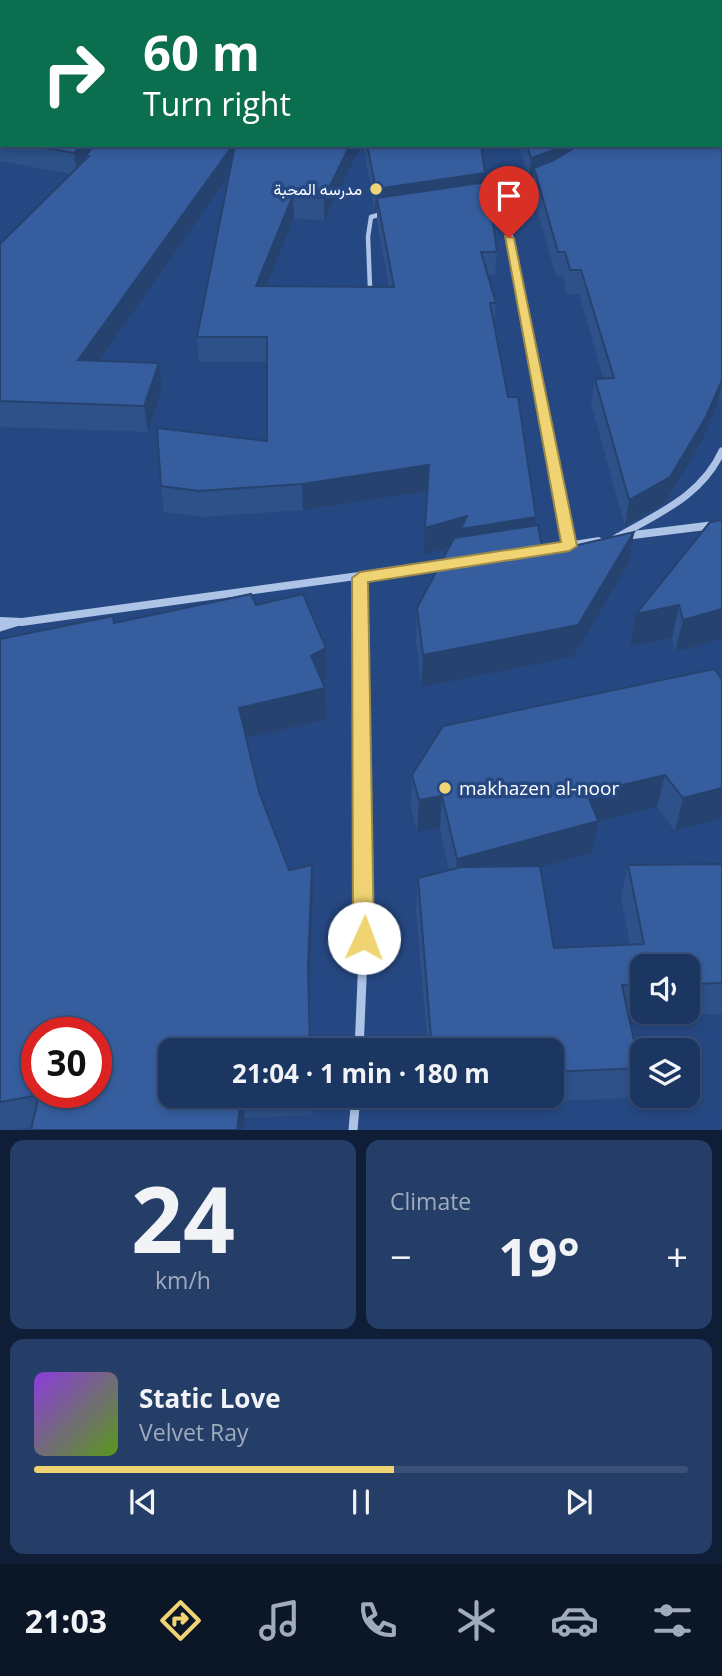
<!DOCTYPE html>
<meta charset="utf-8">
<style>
body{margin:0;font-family:"Open Sans",Vazirmatn,sans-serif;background:#253e68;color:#f1f3f6;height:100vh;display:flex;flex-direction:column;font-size:26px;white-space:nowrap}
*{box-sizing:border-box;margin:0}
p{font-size:23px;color:#a0abbe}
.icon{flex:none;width:38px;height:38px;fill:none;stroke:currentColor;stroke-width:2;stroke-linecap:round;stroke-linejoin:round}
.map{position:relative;height:1130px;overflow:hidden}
.drawer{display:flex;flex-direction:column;gap:10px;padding:10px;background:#0f1e36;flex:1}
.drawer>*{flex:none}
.hud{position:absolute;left:0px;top:0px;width:723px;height:147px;box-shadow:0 4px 10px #0003,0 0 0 2px #3a5077;background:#0b6e4f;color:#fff;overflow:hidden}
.tools{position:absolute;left:630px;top:954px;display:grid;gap:14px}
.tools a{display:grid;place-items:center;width:70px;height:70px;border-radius:14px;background:#1c3662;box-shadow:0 4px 10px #0003,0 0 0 2px #3a5077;font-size:35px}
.speed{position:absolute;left:21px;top:1017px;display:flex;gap:14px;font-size:35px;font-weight:700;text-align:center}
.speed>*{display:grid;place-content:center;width:91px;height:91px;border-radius:50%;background:#1c3662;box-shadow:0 4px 10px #0003,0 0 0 2px #3a5077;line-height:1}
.speed .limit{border:10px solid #d22;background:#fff;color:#111}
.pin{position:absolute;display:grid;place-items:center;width:60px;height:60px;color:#fff;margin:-72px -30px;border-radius:50% 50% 50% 0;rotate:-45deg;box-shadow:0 0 7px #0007}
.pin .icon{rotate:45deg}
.me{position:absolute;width:77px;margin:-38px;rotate:2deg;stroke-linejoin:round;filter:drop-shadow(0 0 5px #0008)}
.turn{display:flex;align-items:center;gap:24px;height:147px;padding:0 28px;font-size:32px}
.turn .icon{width:91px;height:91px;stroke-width:2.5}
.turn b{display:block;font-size:49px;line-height:60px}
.big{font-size:52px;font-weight:700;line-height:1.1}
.drawer .card{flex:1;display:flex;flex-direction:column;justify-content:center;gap:10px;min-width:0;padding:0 24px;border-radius:14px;background:#253e68}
.drawer .dial{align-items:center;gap:0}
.dial b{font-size:91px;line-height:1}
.song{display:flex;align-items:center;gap:21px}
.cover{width:84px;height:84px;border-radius:10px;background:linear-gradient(135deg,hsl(270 70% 55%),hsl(90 70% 35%))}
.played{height:7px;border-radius:4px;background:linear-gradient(90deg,#f0d473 55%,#3a5077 55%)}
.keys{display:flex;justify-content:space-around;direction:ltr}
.heat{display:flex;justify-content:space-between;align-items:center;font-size:38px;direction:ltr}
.drawer .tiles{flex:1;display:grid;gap:10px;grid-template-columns:1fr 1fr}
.card:last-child{grid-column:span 2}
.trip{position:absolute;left:158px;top:1038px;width:406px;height:70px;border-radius:14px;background:#1c3662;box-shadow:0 4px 10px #0003,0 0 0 2px #3a5077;font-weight:700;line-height:70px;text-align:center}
.tabs{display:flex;height:112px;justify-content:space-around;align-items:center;background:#0b1627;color:#a0abbe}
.tabs .icon{width:49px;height:49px}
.tabs .active{color:#f0d473}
.tabs b{font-size:32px;color:#f1f3f6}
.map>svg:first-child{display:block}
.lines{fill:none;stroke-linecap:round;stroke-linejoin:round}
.service{stroke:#aec4e7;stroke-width:4.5}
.minor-far2{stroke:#aec4e7;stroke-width:5}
.minor-far1{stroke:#aec4e7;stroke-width:7}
.minor{stroke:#aec4e7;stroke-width:9}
.tertiary{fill:#aec4e7;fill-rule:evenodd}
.wall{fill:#2e5189;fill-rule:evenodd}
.shaded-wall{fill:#26426f}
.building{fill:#365e9f;stroke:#26426f;stroke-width:2;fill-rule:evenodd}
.route{fill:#f0d473;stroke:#9c8a4b;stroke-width:2}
.poi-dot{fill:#f0d473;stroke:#264882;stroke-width:2.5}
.labels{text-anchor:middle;stroke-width:7;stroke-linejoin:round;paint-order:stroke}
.far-poi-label{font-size:16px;fill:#fff;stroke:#264882;text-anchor:end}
.poi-label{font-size:19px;fill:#fff;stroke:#264882;text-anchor:start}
</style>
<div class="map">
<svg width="722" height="1130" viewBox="0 0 722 1130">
<rect width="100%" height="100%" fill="#264882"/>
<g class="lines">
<path class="service" d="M485,200L503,197
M370,288L368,237L371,217L382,214"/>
<path class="minor-far2" d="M540,183L520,193L503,197L545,415"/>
<path class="minor-far1" d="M544,413L570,546
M621,535C661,512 702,495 722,451
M360,578L362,724
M0,628L16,623"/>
<path class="minor" d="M359,1050L365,910L362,722
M353,1130L356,1096"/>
<path class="tertiary" d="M722,520V528L617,541L611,537L617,533Z
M599,537L605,541L603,544L528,556L522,552L528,548Z
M454,559L460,563L458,566L22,626L0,625V617L22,618Z"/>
</g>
<path class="wall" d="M0,0L2,2V145H361L324,221L294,218L267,286L389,287L377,221V211H375L363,145H481L485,173V182L497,252L495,275H488L496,303L494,328L508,397L536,517L535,526L543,553L634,532L629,563L573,657L421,687L416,641L417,608L449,548L424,555L427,491L303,510L202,517L164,512L161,486L267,441V362H199L197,337L229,175L99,360L159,363L162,388L148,432L0,427V244L70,174L0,161Z
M443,0H722L721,2H444Z
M722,131V401L719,400L701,443L665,503L625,526L591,404L595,379L603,378L579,294L567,295L563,276H556L532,191L533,179L529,181L519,145H721Z
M722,520V639L675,652L672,638L630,646L636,614Z
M256,605L327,678L322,681L326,719L246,738L259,792L289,870L313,896L309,996L170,1096H312L313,1115L31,1127L15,1130H0V639Z
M722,679V818L675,831L657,807L598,822L592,853L540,867L554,948L630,945L621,897L628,865L722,864V1014L629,1016L640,1068L632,1098L432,1106L431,1096H551V1050H428L416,910L418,878L449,870L440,828L417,832L411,808L412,775ZM642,966H688V1012H642Z"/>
<path class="shaded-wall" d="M384,0H417L401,2H384Z
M605,0H722V2H605Z
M82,145H106L86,155L87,165L77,175L74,153Z
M233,145H236L237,164L82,385L78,360Z
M350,145H361L324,221V198Z
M560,145H593L534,168L533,179L529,181L531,158Z
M485,173L484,195L377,198V211H375L376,189Z
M293,195L294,218L257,310L256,286Z
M159,363L162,388L148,432L144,406Z
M722,380L719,400L701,443L665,503L625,526L629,500Z
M429,465L428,491L303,510L302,484Z
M467,516L536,517L533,544H460L424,555L425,528Z
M634,532L629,563L573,657L421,687L423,655Z
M679,605L672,638L630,646L636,614Z
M722,609V639L675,652L683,620Z
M326,648L327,678L312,687L311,656Z
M325,688L326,719L242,739L239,708Z
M665,775L657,807L598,822L592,853L454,891L457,859L587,793Z
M722,788V818L675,831L683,798Z
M442,796L440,828L417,832L419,800Z
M312,865L313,896L309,996L310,1050L308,966Z
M241,1096H243L245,1119L244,1130H237Z"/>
<path class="building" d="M0,0H384V2H2V140H0Z
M453,0H607L608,2H454Z
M721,130L722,131V380L706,417L670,477L629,500L595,379L614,378L581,270H570L565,252H558L534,168L554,160L579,145H721Z
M29,145H82L74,153Z
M95,145H233L78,360L159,363L144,406L0,401V244L89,156L86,155Z
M235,145H350L324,198L293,195L256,286L394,287L377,198L487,182L497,252H481L496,303H490L508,397H518L536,517L461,529L467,516L425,528L429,465L302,484L199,491L161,486L157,428L267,441V337H197Z
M367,145H481L485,173L376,189Z
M527,145H560L551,151L531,158Z
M722,520V609L683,620L679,605L636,614L710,522Z
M538,525L543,553L634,532L578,625L423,655L417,608L454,538Z
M251,594L256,605L303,594L326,648L311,656L325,688L239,708L259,792L289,870L312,865L308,966L310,1050H170V1096H241L237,1130H31L39,1095L0,1102V639L113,616L114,623ZM37,1032H96V1092H37Z
M714,669L722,679V788L683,798L665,775L587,793L598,821L457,859L442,796L419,800L412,775L443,726Z
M722,864V983L688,984V966H642V984L622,985L640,1068L551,1072V1050H432L418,878L461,867L540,866L554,948L644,944L628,865Z"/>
<path class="route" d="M505,236L514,238L577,546L569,551L368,582L374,938L371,945L364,947L356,945L353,938L352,578L360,572L561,542Z"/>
<g class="poi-dot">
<circle cx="376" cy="189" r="7"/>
<circle cx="445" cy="788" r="7"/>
</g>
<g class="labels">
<g class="far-poi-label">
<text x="362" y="195">مدرسه المحبة</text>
</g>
<g class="poi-label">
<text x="459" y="795">makhazen al-noor</text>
</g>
</g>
</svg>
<div class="tools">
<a><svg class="icon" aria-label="sound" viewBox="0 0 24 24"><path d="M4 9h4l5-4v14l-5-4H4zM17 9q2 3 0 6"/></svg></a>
<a><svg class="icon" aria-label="layers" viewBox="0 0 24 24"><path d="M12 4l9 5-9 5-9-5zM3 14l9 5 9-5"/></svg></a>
</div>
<div class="speed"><div class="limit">30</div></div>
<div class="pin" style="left:509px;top:238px;background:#d93025"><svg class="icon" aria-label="arrive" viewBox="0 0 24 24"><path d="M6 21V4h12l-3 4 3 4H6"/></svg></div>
<svg class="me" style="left:364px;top:938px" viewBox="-20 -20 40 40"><circle r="19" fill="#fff"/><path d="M0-13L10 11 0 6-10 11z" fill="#f0d473"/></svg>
<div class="trip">21:04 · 1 min · 180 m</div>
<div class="hud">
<div class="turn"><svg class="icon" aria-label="right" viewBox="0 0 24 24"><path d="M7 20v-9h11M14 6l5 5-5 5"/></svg><div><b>60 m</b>Turn right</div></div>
</div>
</div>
<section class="drawer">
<div class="tiles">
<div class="card dial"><b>24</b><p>km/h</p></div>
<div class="card"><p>Climate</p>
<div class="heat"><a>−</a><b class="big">19°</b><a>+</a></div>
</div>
<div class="card">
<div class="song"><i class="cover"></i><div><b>Static Love</b><p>Velvet Ray</p></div></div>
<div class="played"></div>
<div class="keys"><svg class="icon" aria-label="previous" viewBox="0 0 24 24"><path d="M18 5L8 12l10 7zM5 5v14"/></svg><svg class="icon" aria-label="pause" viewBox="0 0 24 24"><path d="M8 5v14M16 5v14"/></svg><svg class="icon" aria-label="next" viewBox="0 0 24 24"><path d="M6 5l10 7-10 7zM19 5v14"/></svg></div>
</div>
</div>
</section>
<nav class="tabs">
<b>21:03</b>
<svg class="icon active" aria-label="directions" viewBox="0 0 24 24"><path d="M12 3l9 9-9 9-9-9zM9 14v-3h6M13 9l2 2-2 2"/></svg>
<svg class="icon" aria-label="music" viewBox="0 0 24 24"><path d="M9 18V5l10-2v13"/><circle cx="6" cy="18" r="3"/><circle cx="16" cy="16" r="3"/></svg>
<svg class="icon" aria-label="phone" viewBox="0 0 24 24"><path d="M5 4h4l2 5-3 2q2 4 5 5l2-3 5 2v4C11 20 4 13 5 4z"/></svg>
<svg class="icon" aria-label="climate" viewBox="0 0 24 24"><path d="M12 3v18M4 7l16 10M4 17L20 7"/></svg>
<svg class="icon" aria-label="car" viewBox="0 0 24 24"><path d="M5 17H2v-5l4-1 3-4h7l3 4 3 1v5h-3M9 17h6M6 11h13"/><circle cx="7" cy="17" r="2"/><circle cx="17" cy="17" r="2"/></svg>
<svg class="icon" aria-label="filters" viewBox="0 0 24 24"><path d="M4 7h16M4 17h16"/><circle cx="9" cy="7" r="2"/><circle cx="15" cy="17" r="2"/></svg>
</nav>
